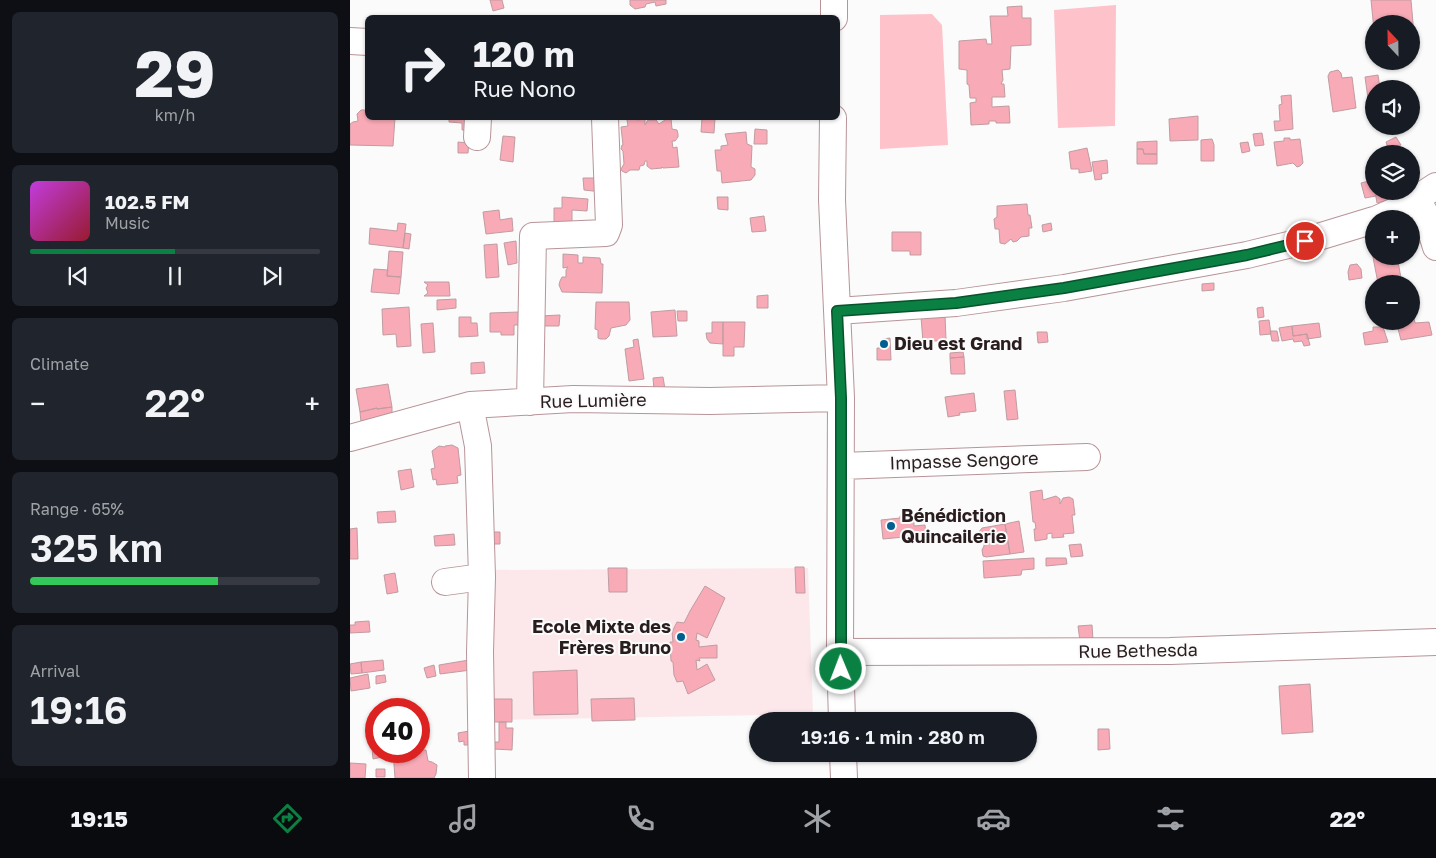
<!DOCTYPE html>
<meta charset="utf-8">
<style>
body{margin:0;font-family:"Golos Text",sans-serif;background:#20242c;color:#f1f3f6;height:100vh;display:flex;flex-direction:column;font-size:19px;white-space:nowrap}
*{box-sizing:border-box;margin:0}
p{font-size:16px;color:#9ea1a6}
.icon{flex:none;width:28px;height:28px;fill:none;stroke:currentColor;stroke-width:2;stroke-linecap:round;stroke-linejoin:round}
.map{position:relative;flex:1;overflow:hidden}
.panel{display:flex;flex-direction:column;gap:12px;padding:12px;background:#0d0f14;width:350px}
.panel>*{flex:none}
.hud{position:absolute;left:15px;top:15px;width:475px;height:105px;border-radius:8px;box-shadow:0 1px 4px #0004;background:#171b24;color:#f1f3f6;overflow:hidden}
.needle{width:32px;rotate:338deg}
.buttons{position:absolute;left:1015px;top:15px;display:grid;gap:10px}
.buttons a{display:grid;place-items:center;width:55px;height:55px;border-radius:50%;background:#171b24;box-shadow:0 1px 4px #0004;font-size:25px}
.speed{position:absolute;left:15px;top:698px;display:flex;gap:10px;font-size:25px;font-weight:700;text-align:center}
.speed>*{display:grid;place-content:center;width:65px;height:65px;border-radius:50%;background:#171b24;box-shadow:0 1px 4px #0004;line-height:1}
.speed .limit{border:8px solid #d22;background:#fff;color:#111}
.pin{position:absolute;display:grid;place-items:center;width:42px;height:42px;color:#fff;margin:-21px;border:2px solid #fff;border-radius:50%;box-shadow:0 1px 5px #0007}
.me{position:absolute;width:55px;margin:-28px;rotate:359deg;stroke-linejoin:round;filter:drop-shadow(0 0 4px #0008)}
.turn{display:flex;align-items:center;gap:18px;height:105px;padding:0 25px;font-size:22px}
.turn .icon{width:65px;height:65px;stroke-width:2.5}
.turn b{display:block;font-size:35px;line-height:42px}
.big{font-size:38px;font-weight:600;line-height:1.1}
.panel .tile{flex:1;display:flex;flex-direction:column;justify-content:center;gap:8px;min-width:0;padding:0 18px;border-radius:8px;background:#20242c}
.panel .dial{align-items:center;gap:0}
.dial b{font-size:65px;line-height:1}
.song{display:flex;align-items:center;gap:15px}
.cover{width:60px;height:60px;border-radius:8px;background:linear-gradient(135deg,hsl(290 70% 55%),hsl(350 70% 35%))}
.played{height:5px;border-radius:2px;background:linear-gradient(90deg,#0b8043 50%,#363941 50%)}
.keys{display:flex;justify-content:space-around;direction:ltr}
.heat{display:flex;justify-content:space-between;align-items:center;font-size:28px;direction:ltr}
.charge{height:8px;border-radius:4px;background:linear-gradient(90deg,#34c759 65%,#363941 0)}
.trip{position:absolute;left:399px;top:712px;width:288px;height:50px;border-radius:25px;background:#171b24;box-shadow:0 1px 4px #0004;font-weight:600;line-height:50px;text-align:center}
.tabs{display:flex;height:80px;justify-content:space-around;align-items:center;background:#090b0e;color:#9ea1a6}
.tabs .icon{width:35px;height:35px}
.tabs .on{color:#0b8043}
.tabs b{font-size:22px;color:#f1f3f6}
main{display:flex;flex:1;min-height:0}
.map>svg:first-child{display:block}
.built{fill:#fce8eb}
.green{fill:#fec2ca}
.building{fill:#f8aab6;stroke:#c09ca1}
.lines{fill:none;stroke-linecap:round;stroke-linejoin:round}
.minor-casing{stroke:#b89499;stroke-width:28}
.minor{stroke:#fff;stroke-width:26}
.route-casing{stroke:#07532c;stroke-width:12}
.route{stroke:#0b8043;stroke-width:9}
.poi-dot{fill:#005f8f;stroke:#fafbfa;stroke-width:2}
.labels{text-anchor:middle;stroke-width:4;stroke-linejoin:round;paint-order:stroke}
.poi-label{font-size:18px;font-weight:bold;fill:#2a1d1f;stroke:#fafbfa;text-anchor:start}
.street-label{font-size:18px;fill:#2a1d1f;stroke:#fafbfa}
</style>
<main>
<section class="panel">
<div class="tile dial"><b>29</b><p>km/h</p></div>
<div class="tile">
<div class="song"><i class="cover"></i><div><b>102.5 FM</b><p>Music</p></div></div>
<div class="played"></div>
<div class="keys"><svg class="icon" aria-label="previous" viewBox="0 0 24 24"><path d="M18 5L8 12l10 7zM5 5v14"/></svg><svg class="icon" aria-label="pause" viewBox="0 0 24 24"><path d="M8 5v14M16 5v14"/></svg><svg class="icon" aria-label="next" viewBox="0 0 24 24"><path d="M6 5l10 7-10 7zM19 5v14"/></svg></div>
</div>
<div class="tile"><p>Climate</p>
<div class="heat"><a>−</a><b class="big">22°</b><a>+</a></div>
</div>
<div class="tile"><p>Range · 65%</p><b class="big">325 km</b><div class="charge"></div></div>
<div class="tile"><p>Arrival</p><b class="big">19:16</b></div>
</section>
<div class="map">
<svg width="1086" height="778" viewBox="0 0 1086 778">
<rect width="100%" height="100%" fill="#fafbfa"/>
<path class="built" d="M458,568L463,714L140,720L138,570Z"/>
<path class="green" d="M766,5L765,126L708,128L704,10Z
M582,14L592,25L598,145L530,149V15Z"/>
<path class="building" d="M140,0H152L154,8L143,11Z
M280,0H316V4L306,6L305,2L296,4L295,7L285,9L280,5Z
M1021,0H1061L1064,35H1061V24H1024V30Z
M672,6V18H681V45L661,46L660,69L652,70L653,80L651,84H654L655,97H642V107L659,106L660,123H646V121H639V124L621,125L620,103L626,102V98H620L619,85L617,84V70L609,69V41L636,39L637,44H642L640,16H658L657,7Z
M988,70L991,73L992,78L1002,77L1006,108L983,112L978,76L980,72Z
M1028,75L1030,88L1035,87L1036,89H1024V112L1020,113L1015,77Z
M941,95L943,129L925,131L924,121H930L929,105L932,104L931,96Z
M11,110H18V118H45L43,146L0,145V124L3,122L8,121L7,114Z
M848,116V140L820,141L819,119Z
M99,118H123L122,130H112V123L99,122Z
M280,118H287V120L295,119V125L298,120H306L309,124L318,118H321L322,129L327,130L328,134V137L325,141H322L323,148L327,147L329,167L313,168L312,167V168L301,169L297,166V161H295L294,165L290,166L289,170H280L276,173L272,171L271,169L274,164L273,151L271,149L272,145H273L271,127L278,126L277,120Z
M352,118H365L364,133L351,132Z
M405,129L417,130V144H404Z
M396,132L397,144L402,146L401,167L405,169V175L401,180L372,183L371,171H367L365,150H371V146L378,145L375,134Z
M912,133L914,145L905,146L903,134Z
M153,136L165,137L163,162L150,160Z
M1046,137L1051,145L1039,151L1036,142Z
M934,138H940V140L950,139L953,163L950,166L947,167L943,163L927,166L924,142L934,141Z
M862,139L864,145V161H851V140Z
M807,141V154H794L793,149H787V142Z
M108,142L119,143L118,153H108Z
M898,142L900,151L892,153L890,143Z
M737,148L742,171L729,173V169H721L719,152Z
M787,149H793L794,154H807V164H787Z
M757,160L758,173L751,174L752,179L745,180L742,162Z
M233,178H251L252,192L234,190Z
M1023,180L1026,196L1015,198L1011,183Z
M1025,191H1036L1038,200L1027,203Z
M212,197L238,199L237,211L222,210V224H204V208H212Z
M367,197H378V210L368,209Z
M677,204L678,215H680L682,228H679V236L671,237L667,241L663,242L661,239L655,244L650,243L649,229H645L644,219L647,217V206Z
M149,210L150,220L162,218L163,231L136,234L133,212Z
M414,216L416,231L402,232L400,218Z
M48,223L56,224L53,248L19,244L20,228L47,231Z
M701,223L702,230L693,232L692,225Z
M542,232H571V255H560V251H542Z
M55,233L61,234L59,249L53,248Z
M166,241L167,263L158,265L154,243Z
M147,244L149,277L136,278L134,245Z
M1024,248V256H1047L1051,278L1028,283L1022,252Z
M39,251L53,252L51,277L37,276Z
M213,254L228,255V263H233V257L250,258L251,264H253L252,293L212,292L209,285L210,281L212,277H216V270L218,267L213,268Z
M1007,264L1011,269L1012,278L999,280L998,272L1000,265Z
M24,269L38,270L37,276L51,277L49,294L21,292Z
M74,282H99L100,296H74L78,293L76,288L78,285Z
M864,283V290L852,291V284Z
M418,295V308H407V296Z
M106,299V308L87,310V300Z
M246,302H279L280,320L276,325L261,328L259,336L256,339H250L248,338V330L245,329Z
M59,307L61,346L47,347L46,334L33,335L32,309Z
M913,307L914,317L908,318L907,308Z
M325,310L327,336L303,337L301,312Z
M327,311H337V321H328Z
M170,312V325H164V335H151V332H140V313Z
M210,315L209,326H190V316Z
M595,315L596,340L573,342L571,317Z
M109,317H121V323H127L128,336L109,337Z
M1064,318L1065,323L1079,322L1082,335L1051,340L1047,325L1059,323L1061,319Z
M919,320L921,334L910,335L909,321Z
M362,322H373V344L360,343L357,339L356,333H362Z
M373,322H395L394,347H384V356H373Z
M83,323L85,352L73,353L71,324Z
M969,323L971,337L957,339V334L943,336L942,326Z
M942,326L943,336L957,334L960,345L954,346L952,341L944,342L943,339L932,341L929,328Z
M1023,327H1033L1038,342L1015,345L1013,333L1023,331Z
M920,331H927L929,341H922Z
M687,332H697L698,342L688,343Z
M540,338L541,360H527V348H533V339Z
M288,339L294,379L279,381L275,349L284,347L283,340Z
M613,352L614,357L600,358V353Z
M614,357L615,374H601L600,358Z
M134,362L135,373L121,374V363Z
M313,377L315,389L304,390L303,378Z
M38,384L42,407L27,409V408L10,412L6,389Z
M665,390L668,419L657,420L654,391Z
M624,393L626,411L609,413L610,415L598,417L595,397Z
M42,407V413L36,414L37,418L11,422L10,412L27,408V409Z
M102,445L108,448L111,475L107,476L108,483L87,485L86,479L83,480L81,469L85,468L82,451L89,446L95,447V446Z
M61,469L64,487L51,490L48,471Z
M692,490L693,500L706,496L710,499V504L713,498L719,497L723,499L725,515H722L724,533L713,534L714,537L702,538V533L697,534V539L685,541L684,529H686L685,522H683L680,492Z
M45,511L46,522L28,523L27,512Z
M550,516H553V518L564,517V526L575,525L576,535L533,539L531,520L550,518Z
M669,521L674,552L660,554L655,524Z
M655,524L660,554L636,557L633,556L632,550L634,546V541L630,538L629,532L632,528Z
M7,528L8,559H0V529Z
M139,532H150V544H139Z
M104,534L105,545L85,546L84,536Z
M731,544L733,556L721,557L719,545Z
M684,558V569L672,570L671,575L634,578L633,561Z
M696,558H716L717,564L696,566Z
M445,567H454L455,593H446Z
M258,568H277V592H259Z
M45,573L48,592L37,594L34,575Z
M355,586L375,598L357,638L347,633L346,640L349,641V647L367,645V658H349L350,661L346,660L347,670L357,664L365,680L338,694L333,681L327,682L324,675L323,662L321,661L320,642H323L322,632L327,622L334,623L340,611Z
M19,621L20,632L0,633V625H5V622Z
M742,625L743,640L730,641L728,626Z
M33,660L34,670L12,673L11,662Z
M119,660L121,670L90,674L89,665Z
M11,662L12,673L1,674L0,664Z
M84,665L86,676L77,678L74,668Z
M227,670L228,714L184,715L183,672Z
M18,674L20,688L1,691L0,678Z
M35,675L36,682L26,684V676Z
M960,684L963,732L932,734L929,686Z
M284,698L285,720L242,721L241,699Z
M143,699H162V722H143Z
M149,722H156V728H163L162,750L144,749V742H149Z
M748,729H759L760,749L748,750Z
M119,731L118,745H114V741L109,742L108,733Z
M26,747V751H31L32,757L23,759L22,748Z
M69,750H76L78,761L82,762L87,765L86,774L84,778H45L43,751Z
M0,763L16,764L15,778H0Z
M26,769H35V777H26Z"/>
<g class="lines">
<defs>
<path id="minor" d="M484,18V0
M0,41L18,42
M483,118L482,200L491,398L490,652L492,721
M127,137L128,118
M1066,198L1076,215L1086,247
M1027,219L1052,208L1086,186
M487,311L606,303L714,288L897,255L955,241L1024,220
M180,402L183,236L256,233L259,225L255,118
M120,405L128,446L130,510L132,577L130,652L132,778
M0,438L120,405L223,399L360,401L491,398
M491,466L737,457
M95,582L132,577
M490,652L820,651L1086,642
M493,754L494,778"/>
</defs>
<use href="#minor" class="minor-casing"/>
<use href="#minor" class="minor"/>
</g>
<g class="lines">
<defs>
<path id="route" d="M491,669V398L487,311L606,303L714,288L897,255L955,241"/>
</defs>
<use href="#route" class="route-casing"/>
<use href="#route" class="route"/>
</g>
<g class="poi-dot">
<circle cx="534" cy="344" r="5"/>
<circle cx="541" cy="526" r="5"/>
<circle cx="331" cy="637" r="5"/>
</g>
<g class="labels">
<g class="poi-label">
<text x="544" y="350">Dieu est Grand</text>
<text x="551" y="522">Bénédiction<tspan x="551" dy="21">Quincailerie</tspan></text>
<text x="321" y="633" text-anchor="end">Ecole Mixte des<tspan x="321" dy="21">Frères Bruno</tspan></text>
</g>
<g class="street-label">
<text transform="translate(243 401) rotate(-1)" y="6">Rue Lumière</text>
<text transform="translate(614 461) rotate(-2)" y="6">Impasse Sengore</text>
<text transform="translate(788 651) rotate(-1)" y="6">Rue Bethesda</text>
</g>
</g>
</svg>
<div class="buttons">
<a><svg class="needle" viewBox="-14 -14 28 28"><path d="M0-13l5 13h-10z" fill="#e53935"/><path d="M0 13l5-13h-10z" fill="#9ea1a6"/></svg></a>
<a><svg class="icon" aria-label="sound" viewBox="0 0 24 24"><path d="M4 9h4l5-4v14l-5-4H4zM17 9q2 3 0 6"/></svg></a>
<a><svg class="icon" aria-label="layers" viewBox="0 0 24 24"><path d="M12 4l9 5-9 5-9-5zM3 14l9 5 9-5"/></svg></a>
<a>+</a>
<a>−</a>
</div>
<div class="speed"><div class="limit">40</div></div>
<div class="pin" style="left:955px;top:241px;background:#d93025"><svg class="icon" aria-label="arrive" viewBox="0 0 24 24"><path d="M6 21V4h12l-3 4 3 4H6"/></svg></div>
<svg class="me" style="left:491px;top:669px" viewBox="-20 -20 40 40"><circle r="17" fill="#0b8043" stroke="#fff" stroke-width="3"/><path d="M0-11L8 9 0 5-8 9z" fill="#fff"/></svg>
<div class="trip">19:16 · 1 min · 280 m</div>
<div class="hud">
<div class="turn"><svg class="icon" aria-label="right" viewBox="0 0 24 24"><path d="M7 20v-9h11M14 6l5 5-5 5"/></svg><div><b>120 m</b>Rue Nono</div></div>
</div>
</div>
</main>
<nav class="tabs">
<b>19:15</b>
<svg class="icon on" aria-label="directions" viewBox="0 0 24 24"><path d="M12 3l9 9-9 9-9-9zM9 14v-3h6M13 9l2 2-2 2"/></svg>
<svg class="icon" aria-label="music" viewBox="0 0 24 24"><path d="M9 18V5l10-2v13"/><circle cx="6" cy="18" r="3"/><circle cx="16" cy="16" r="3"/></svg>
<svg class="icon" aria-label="phone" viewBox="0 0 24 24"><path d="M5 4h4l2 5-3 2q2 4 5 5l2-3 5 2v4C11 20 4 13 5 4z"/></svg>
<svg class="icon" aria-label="climate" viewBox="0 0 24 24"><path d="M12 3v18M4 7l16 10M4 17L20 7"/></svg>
<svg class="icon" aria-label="car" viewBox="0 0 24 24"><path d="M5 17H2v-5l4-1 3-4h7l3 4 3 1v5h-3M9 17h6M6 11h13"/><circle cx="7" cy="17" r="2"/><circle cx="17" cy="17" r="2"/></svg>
<svg class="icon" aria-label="filters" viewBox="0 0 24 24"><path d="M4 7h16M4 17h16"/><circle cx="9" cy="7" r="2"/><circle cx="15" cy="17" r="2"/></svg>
<b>22°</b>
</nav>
